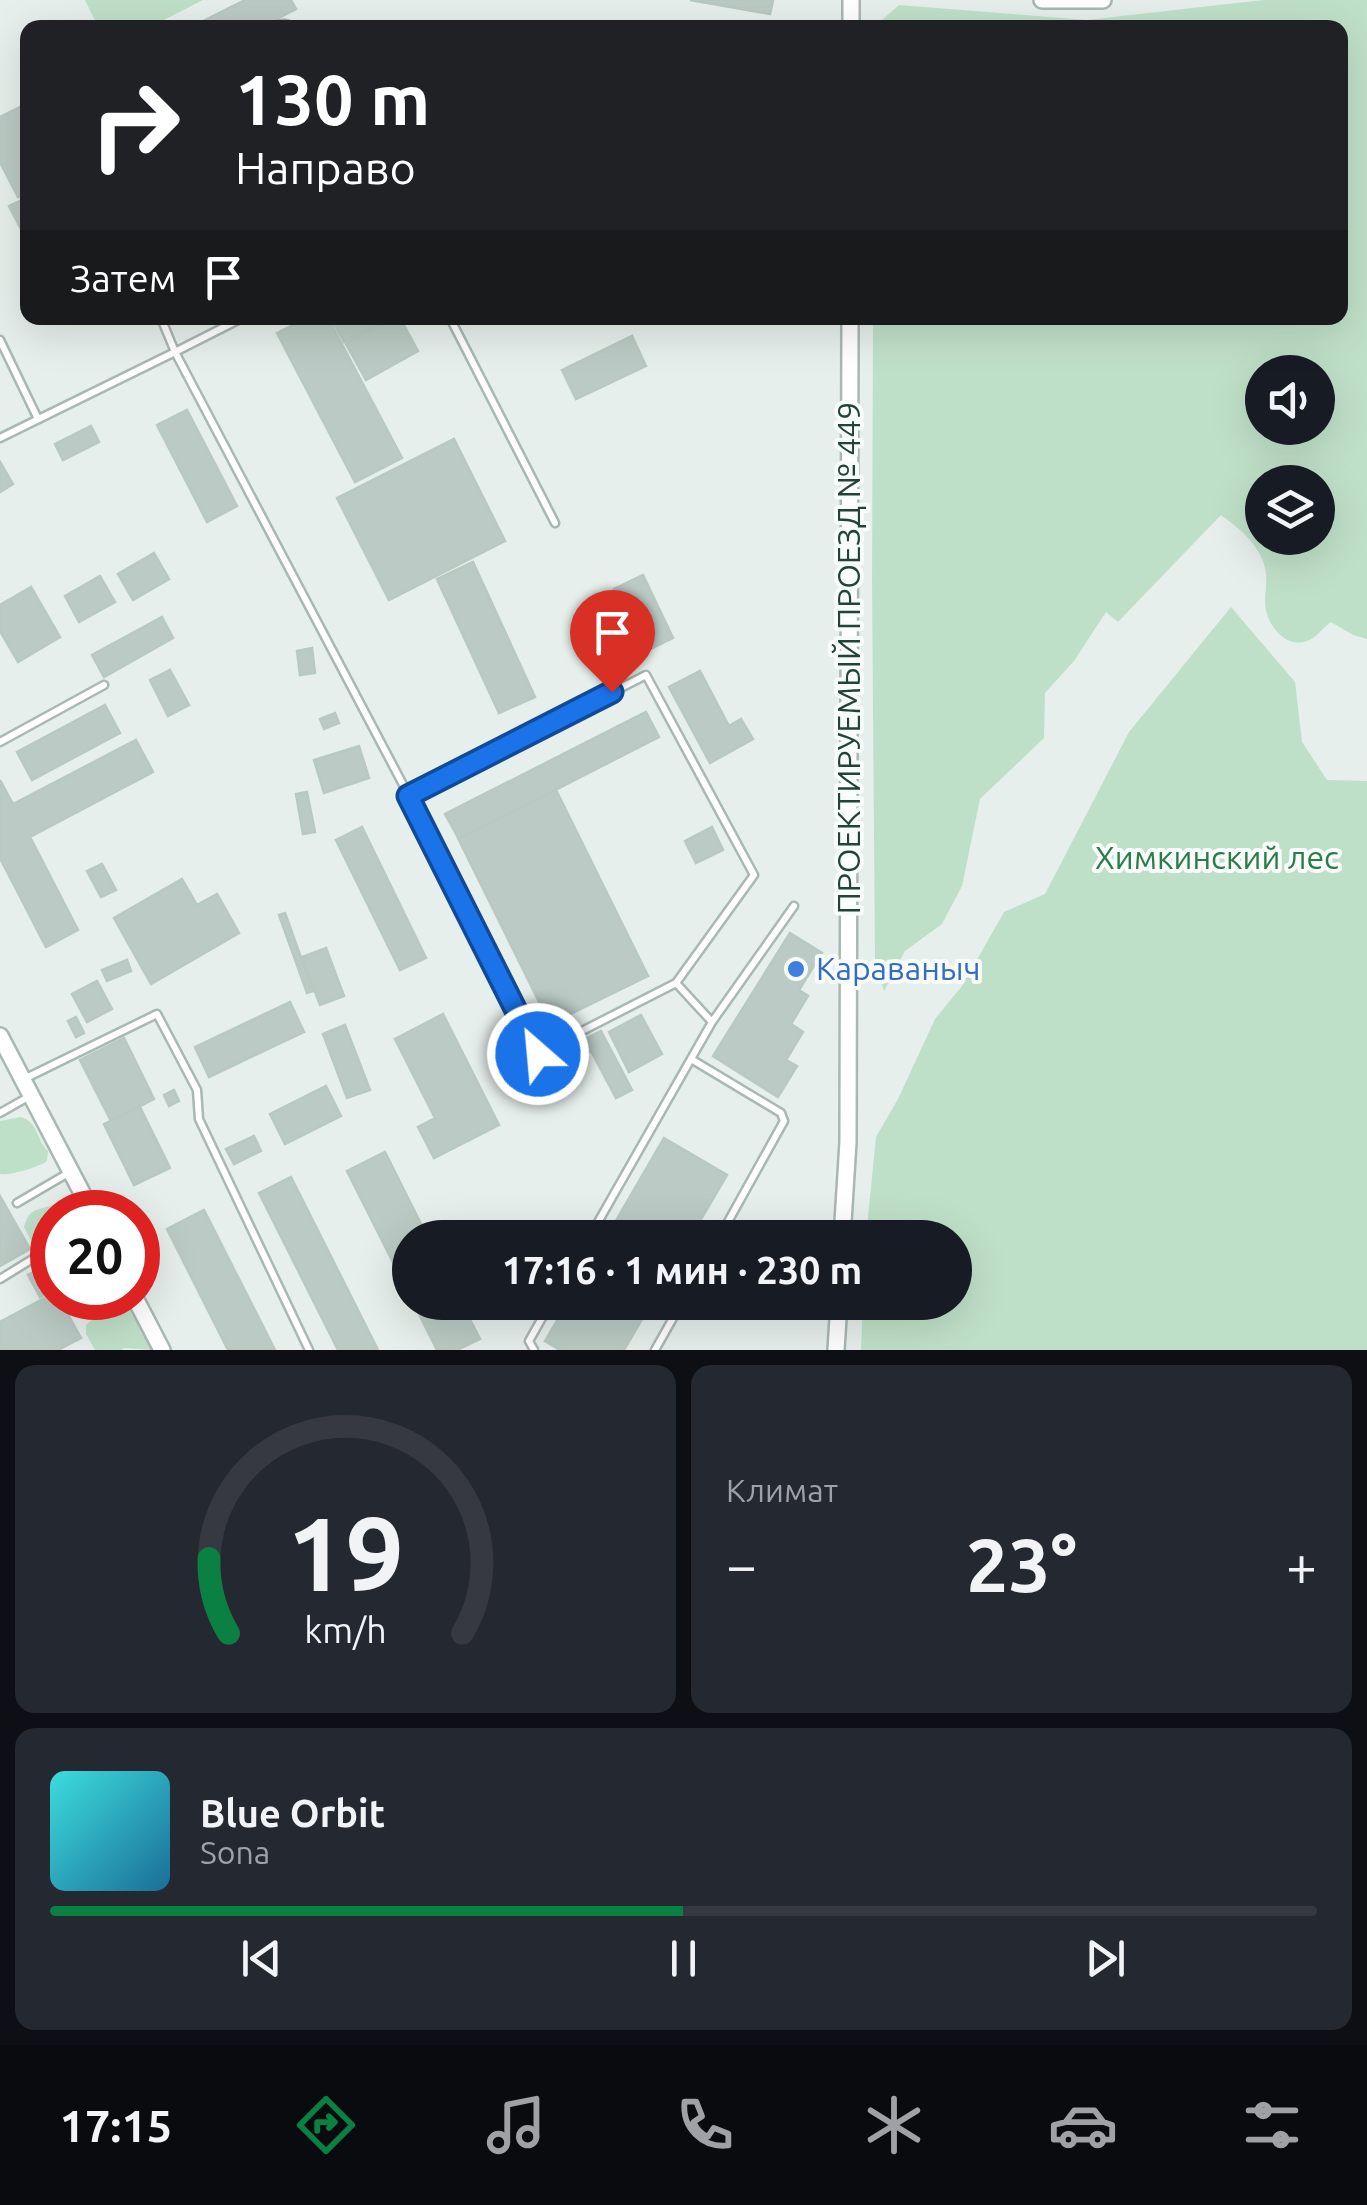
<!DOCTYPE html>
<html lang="ru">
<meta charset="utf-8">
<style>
body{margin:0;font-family:Ubuntu,sans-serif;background:#242831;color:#f1f3f6;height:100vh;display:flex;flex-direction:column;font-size:38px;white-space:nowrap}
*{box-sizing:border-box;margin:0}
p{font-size:32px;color:#9ea1a6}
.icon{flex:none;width:55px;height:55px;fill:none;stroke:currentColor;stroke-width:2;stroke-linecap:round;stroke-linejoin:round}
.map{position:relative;height:1350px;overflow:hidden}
.drawer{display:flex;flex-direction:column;gap:15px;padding:15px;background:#0d0f14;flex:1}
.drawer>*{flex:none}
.guide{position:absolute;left:20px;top:20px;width:1328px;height:305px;border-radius:20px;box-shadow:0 10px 40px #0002;background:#202124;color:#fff;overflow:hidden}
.tools{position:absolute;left:1245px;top:355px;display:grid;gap:20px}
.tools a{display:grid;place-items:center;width:90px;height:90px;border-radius:50%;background:#171b24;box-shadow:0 10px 40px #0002;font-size:50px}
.speed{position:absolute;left:30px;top:1190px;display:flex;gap:20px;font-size:50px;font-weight:700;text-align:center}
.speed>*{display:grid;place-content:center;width:130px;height:130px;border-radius:50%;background:#171b24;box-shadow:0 10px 40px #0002;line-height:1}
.speed .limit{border:15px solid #d22;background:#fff;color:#111}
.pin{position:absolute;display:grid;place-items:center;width:85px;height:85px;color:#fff;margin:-102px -42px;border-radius:50% 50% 50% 0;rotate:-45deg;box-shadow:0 0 10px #0007}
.pin .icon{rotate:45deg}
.me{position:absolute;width:110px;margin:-55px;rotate:333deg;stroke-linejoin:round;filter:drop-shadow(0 0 8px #0008)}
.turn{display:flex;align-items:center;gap:35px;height:210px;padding:0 50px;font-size:45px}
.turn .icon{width:130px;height:130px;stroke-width:2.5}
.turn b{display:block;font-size:70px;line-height:85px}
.then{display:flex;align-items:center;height:95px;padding:0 50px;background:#0003;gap:20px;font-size:38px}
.big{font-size:75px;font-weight:700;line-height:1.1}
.drawer .widget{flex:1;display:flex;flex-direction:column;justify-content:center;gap:15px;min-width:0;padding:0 35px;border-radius:20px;background:#242831}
.drawer .dial{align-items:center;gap:0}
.dial svg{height:260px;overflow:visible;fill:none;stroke:#363941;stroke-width:7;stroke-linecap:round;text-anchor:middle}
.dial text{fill:#f1f3f6;stroke:none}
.song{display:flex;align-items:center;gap:30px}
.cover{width:120px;height:120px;border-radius:15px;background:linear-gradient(135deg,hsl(180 70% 55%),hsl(200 70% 35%))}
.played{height:10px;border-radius:5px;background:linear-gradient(90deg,#0b8043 50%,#363941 50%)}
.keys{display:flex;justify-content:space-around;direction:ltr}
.heat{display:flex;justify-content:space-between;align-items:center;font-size:55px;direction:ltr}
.drawer .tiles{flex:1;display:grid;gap:15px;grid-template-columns:1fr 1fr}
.widget:last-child{grid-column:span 2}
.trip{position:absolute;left:392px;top:1220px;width:580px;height:100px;border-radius:50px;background:#171b24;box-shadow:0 10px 40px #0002;font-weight:700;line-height:100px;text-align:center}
.tabs{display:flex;height:160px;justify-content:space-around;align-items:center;background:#090b0e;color:#9ea1a6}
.tabs .icon{width:70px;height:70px}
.tabs .on{color:#0b8043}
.tabs b{font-size:45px;color:#f1f3f6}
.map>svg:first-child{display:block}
.green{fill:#bfe0c8;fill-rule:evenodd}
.building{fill:#bbcac4;stroke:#b8c9c2;stroke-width:2.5}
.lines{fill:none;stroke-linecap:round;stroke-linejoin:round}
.service-casing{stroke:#a8b8b2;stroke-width:11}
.tertiary-casing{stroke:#a8b8b2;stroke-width:20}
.service{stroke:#fff;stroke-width:6}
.tertiary{stroke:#fff;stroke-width:15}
.route-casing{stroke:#114b97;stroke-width:25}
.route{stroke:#1a73e8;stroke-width:18}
.shop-dot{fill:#3f7fe0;stroke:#f7fbf9;stroke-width:4}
.labels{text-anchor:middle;stroke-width:8;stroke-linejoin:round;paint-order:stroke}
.street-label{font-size:32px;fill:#24423a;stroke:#f7fbf9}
.park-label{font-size:32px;fill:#2d7a4b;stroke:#f7fbf9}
.shop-label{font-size:32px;fill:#366cbe;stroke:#f7fbf9;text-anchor:start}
</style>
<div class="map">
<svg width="1367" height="1350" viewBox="0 0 1367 1350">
<rect width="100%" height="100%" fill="#e6efeb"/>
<path class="green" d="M85,0H203L150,27H98Z
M1263,0H1367V639L1353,635L1331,622C1322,628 1317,638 1307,641C1289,648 1272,631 1267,614C1262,600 1269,582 1265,568C1259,544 1240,529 1221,515L1118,622L1106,612L1074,661L1045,693L1044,738L980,799L962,886L942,924L905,951L884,991L875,962L872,582L873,318H1340V28L875,26L899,5L1087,20ZM1262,372H1318V428H1262ZM1262,482H1318V538H1262Z
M1231,607L1295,682L1302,742L1327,780L1367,781V1350H861L863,1303L955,1302V1238L866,1237L876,1137L898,1099L935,1019L962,986L1004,912L1045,894L1129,732Z
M21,1117C39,1123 36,1139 48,1151L47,1161C39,1167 9,1176 0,1174V1121Z
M75,1194L84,1209L83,1212H52V1263C38,1257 31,1240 24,1227C29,1209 35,1211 50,1206C60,1204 65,1196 75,1194Z
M125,1298L154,1350L123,1348L122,1350H95L86,1334V1325L93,1319L99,1303L108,1300L116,1302Z"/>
<path class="building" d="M245,0H291L296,9L259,28H189Z
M690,0H768L773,1L770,14Z
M28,103V192L18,197L0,162V117Z
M28,197V231L23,233L9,206Z
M307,318H328L402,458L355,482L277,333Z
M331,318H389L344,342Z
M392,318H400L418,351L366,380L346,344Z
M632,336L646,366L576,399L562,370Z
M187,410L237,506L207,522L157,425Z
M91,426L99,442L63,460L55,444Z
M454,439L505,541L389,600L337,498Z
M0,462L13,484L0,492Z
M154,553L169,579L133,600L118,574Z
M473,562L535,697L499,713L437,579Z
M643,575L673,638L644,652L614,589Z
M100,576L115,602L79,622L65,596Z
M31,587L60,637L18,662L0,631V605Z
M162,617L173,638L104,677L92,655Z
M312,648L315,673L300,675L297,651Z
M170,670L189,705L168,716L150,680Z
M700,671L729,726L741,719L753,739L710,763L669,687Z
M105,705L120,733L32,780L17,752Z
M646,712L659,737L459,839L445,814Z
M335,713L339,723L324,729L320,719Z
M136,740L153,772L30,837L78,930L46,947L0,858V780L13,804Z
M359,746L369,778L324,793L314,760Z
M556,790L648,976L550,1024L458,838Z
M307,792L315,832L303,834L296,794Z
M362,827L426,958L400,970L336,840Z
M712,827L723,850L696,863L685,841Z
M102,864L116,890L101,897L87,871Z
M182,879L197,905L217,894L239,933L151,984L114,918Z
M285,913L313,991L307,993L279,915Z
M790,933L822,953L799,990L808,996L791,1024L803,1032L786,1060L797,1066L778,1097L713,1056Z
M326,948L344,996L320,1005L302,957Z
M127,960L131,971L107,981L102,970Z
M97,981L112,1009L87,1022L72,994Z
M290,1002L304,1032L209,1077L195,1047Z
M443,1014L499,1125L434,1158L418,1127L435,1118L395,1039Z
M641,1015L662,1054L629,1072L609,1032Z
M76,1017L84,1033L76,1037L68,1021Z
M345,1025L370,1090L347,1098L323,1034Z
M601,1031L632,1090L616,1098L591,1051L577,1058L571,1046Z
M124,1038L154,1099L111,1121L80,1060Z
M326,1086L341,1116L285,1144L270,1114Z
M174,1090L179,1101L169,1106L164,1095Z
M140,1107L170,1168L134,1185L104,1124Z
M254,1136L261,1151L234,1164L226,1149Z
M664,1138L727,1175L690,1238H606Z
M385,1152L428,1238H410V1296L347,1171Z
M291,1177L378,1350H338L259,1193Z
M0,1196L30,1249L0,1266Z
M204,1210L275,1350H228L167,1229Z
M40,1268L51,1282L48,1284L52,1291L40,1297L28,1275Z
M52,1294V1298H59L81,1338L58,1350H0V1322Z
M413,1302H461L480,1339L457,1350H437Z
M568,1302H652L624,1350H560L545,1341Z"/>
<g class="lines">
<defs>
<path id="service" d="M270,28C279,23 285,22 294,28
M161,318L175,352L242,318
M450,318L555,523
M0,340L38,419
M0,438L175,352L409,796L537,1054L676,983L754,875L646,675L409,796
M0,742L104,685
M676,983L712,1022L794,906
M691,1059L781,1113L784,1121L719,1238
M24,1079L157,1014L197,1090L199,1119L309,1350
M0,1113L30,1096
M17,1203L70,1172
M589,1238L712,1022
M0,1279L52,1247
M534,1350L529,1341L551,1302
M655,1350L682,1302"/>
<path id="tertiary" d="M1042,0H1103
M851,28V0
M0,1036L92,1212
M842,1238L848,1142L850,318
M135,1298L162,1350
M836,1350L839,1302"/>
</defs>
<use href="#service" class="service-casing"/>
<use href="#tertiary" class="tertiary-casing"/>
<use href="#service" class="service"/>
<use href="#tertiary" class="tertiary"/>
</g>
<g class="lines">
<defs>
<path id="route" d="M538,1054L408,796L612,692"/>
</defs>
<use href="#route" class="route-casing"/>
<use href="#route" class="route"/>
</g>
<circle class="shop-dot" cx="796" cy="969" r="10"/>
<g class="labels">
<g class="street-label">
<text transform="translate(849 658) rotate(-90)" y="11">ПРОЕКТИРУЕМЫЙ ПРОЕЗД № 449</text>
</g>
<g class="park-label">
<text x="1217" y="869">Химкинский лес</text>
</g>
<g class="shop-label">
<text x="816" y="980">Караваныч</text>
</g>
</g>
</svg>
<div class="tools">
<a><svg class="icon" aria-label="sound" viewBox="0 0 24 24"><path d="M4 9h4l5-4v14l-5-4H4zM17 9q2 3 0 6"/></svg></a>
<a><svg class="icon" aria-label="layers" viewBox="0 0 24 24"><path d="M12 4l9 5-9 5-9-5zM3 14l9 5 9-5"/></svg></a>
</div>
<div class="speed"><div class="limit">20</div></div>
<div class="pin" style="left:612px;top:692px;background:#d93025"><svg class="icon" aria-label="arrive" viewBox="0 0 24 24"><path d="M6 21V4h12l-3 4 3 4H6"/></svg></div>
<svg class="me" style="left:538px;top:1054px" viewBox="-20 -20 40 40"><circle r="17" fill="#1a73e8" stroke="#fff" stroke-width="3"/><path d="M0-11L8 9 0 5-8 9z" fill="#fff"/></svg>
<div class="trip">17:16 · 1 мин · 230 m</div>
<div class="guide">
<div class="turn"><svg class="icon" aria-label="right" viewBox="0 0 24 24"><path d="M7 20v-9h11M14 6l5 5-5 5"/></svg><div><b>130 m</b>Направо</div></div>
<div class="then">Затем<svg class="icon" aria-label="arrive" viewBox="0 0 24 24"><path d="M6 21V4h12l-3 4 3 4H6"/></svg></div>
</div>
</div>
<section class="drawer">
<div class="tiles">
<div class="widget dial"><svg viewBox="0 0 100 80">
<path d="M14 69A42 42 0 1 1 86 69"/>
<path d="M14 69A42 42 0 0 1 8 46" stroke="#0b8043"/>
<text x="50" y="56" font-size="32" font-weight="700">19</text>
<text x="50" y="72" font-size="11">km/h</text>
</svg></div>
<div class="widget"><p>Климат</p>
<div class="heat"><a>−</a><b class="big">23°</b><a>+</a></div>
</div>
<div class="widget">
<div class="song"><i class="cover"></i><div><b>Blue Orbit</b><p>Sona</p></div></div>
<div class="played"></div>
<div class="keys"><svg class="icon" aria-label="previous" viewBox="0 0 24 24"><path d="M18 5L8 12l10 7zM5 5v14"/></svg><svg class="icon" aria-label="pause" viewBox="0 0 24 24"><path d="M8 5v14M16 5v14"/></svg><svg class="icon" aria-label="next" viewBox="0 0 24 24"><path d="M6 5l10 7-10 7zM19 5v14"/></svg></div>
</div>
</div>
</section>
<nav class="tabs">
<b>17:15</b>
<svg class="icon on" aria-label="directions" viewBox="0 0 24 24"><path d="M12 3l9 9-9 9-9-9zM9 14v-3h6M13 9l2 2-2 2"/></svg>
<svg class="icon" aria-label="music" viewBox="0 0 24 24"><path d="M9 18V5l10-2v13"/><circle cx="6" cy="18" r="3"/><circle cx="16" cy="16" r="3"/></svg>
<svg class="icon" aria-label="phone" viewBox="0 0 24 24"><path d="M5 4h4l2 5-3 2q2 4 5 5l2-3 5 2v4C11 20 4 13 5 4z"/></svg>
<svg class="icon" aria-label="climate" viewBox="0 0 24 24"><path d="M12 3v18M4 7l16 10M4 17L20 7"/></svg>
<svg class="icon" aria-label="car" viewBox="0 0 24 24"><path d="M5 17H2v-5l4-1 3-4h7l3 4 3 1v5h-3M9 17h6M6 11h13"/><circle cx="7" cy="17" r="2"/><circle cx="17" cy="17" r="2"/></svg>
<svg class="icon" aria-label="filters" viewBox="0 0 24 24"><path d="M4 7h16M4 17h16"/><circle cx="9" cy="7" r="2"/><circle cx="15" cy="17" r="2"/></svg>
</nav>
